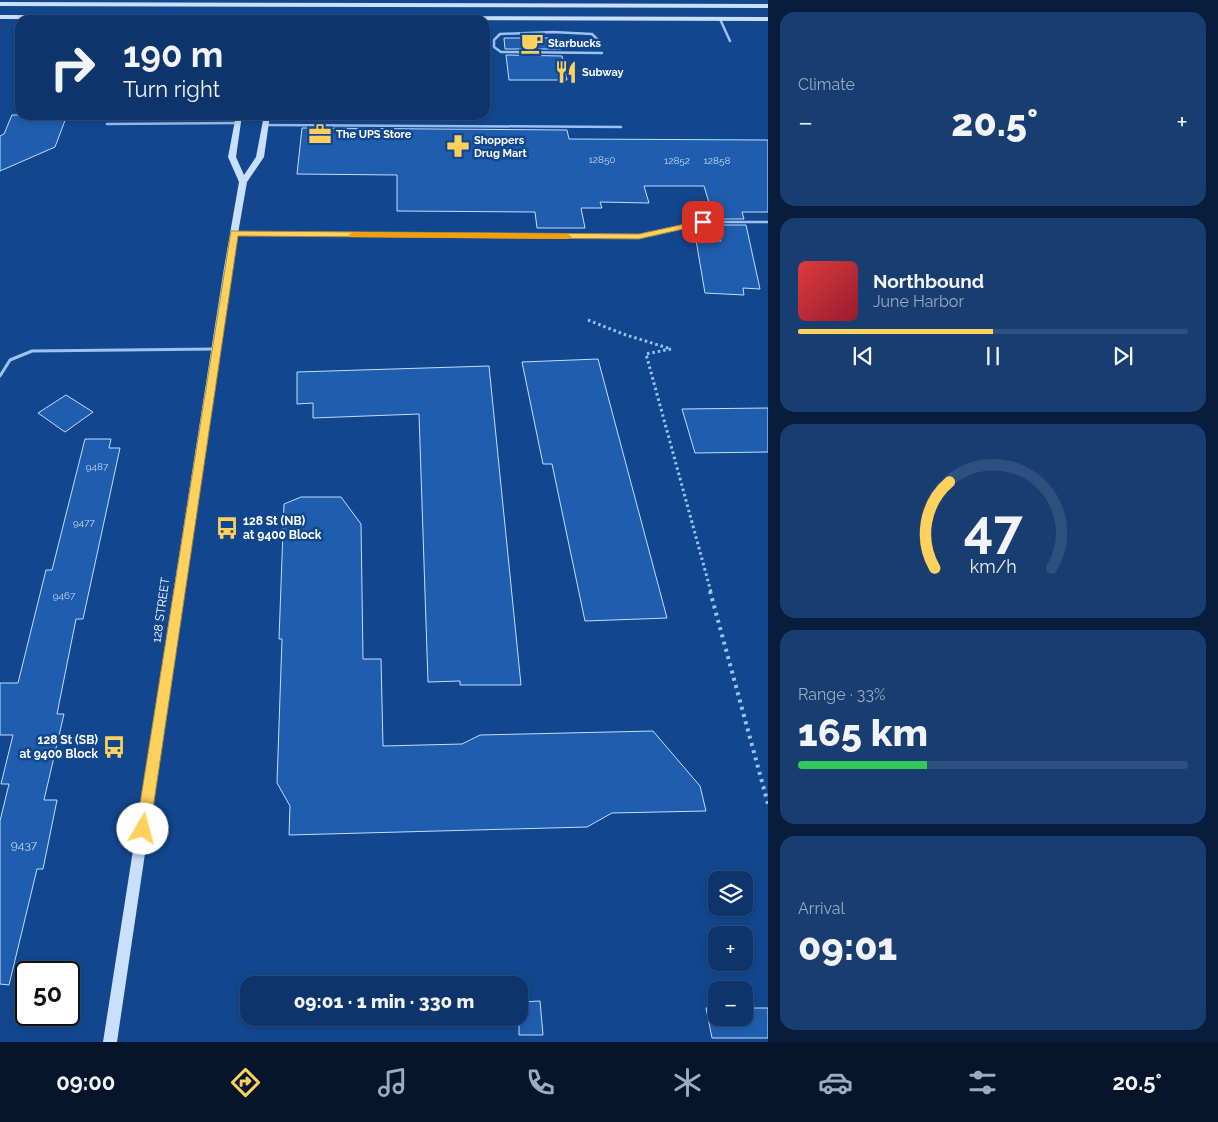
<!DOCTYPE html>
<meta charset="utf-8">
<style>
body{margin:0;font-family:Raleway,sans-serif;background:#173d71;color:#f1f3f6;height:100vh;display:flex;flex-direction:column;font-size:19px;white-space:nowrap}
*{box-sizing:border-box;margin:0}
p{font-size:16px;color:#9babc1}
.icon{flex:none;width:28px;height:28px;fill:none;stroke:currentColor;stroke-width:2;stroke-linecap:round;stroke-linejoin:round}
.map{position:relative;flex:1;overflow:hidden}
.side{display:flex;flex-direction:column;gap:12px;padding:12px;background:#081d3b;width:450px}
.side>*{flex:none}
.banner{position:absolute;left:15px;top:15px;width:475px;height:105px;border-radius:15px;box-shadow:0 2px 8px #0003,0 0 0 1px #2e507e;background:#0e356b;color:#f1f3f6;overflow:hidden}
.fabs{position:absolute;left:708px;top:871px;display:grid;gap:10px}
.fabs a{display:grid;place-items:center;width:45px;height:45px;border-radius:10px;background:#0e356b;box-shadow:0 2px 8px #0003,0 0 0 1px #2e507e;font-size:25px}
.speed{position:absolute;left:15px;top:961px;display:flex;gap:10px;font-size:25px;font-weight:700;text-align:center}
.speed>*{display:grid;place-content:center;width:65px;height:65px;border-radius:50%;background:#0e356b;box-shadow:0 2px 8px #0003,0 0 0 1px #2e507e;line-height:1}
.speed .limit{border:2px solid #111;border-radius:8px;background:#fff;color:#111}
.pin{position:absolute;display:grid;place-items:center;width:42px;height:42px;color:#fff;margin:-21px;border-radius:10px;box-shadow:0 2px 8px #0006}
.me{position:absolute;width:55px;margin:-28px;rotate:8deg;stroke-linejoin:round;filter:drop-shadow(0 0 4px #0008)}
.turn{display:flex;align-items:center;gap:18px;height:105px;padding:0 25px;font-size:22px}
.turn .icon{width:65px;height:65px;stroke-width:2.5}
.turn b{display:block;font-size:35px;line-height:42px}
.big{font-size:38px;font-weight:800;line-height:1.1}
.side .tile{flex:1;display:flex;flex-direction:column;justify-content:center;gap:8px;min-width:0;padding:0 18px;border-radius:15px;background:#173d71}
.side .dial{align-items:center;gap:0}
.dial svg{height:130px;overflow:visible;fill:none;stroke:#2e507e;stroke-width:7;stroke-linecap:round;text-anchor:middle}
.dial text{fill:#f1f3f6;stroke:none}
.song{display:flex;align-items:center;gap:15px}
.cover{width:60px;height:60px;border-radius:8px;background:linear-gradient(135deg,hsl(0 70% 55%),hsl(350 70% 35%))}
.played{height:5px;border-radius:2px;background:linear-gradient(90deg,#ffd15c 50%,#2e507e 50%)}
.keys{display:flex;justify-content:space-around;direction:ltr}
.heat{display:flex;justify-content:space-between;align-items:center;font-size:28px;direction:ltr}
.charge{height:8px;border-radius:4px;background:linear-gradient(90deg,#34c759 33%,#2e507e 0)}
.trip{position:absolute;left:240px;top:976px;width:288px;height:50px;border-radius:15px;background:#0e356b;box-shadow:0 2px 8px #0003,0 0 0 1px #2e507e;font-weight:800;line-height:50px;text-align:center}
.tab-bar{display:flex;height:80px;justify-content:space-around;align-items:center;background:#06152b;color:#9babc1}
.tab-bar .icon{width:35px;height:35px}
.tab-bar .on{color:#ffd15c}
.tab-bar b{font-size:22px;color:#f1f3f6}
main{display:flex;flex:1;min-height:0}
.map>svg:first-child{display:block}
.building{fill:#1f5eae;stroke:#c3ddfd}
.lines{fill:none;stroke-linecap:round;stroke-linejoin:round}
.path-far1{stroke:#9cc2f2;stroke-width:3;stroke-dasharray:2.5 3;stroke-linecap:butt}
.path{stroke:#9cc2f2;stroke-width:4;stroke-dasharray:3 4.5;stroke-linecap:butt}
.service-far1{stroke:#9cc2f2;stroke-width:2.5}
.service{stroke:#9cc2f2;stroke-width:3}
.secondary{fill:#cadffc;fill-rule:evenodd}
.route{fill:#ffd15c;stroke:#a6883c}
.slow{fill:#f59e0b}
.labels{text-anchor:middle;stroke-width:5;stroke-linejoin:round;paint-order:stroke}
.number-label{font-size:10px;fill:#c7d7eb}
.far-poi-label{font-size:11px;font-weight:bold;fill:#fff;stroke:#12478f;text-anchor:start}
.poi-label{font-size:12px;font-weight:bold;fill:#fff;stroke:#12478f;text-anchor:start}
.street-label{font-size:12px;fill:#fff;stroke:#12478f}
.near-number-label{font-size:12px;fill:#c7d7eb}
</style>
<main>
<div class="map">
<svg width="768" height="1042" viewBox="0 0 768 1042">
<rect width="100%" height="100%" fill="#12478f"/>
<path class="building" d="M504,38H558L561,49H505Z
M506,55L562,56L567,80H509Z
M12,115H67L55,147L0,171V136L4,134Z
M302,128L567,130L569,139L768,140V212H742L744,219H714L704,186H644L649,203L600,202L602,208H581L585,228H537L535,212L397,211V175L297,174Z
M716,225H746L760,289L743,288L744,295L705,293L696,240L721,241Z
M598,359L667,618L585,621L552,464H543L522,362Z
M489,366L521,685H460V681L428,682L419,414L313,418V403L297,404V372Z
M66,395L93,412L65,432L38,413Z
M768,408V452L695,453L682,409Z
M85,439H111L109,448H120L83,619H76L57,714H64L44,800H57L43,869H37L9,985L0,984V821L9,784H1L13,735H0V683H18L46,570H52Z
M301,497H341L361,524L363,659H381L383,746L462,744L480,735L653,731L700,786L706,811L612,813L587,827L289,835L290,806L277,783L282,639H279L284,504Z
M540,1001L543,1035H519V1002Z
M706,1008H716V1018H744V1008H768V1038H712Z"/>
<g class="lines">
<path class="path-far1" d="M588,320L623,334L671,349
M671,349L646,354L711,592
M227,528L238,527"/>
<path class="path" d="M710,591L768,804"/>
<path class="service-far1" d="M720,19L730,41
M599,41L592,34L553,32L500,34L494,40V47L501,52L602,53
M107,124L238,123
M265,125L621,127
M234,233L639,237L703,222H768"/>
<path class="service" d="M0,376L10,360L32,351L215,349"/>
<path class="secondary" d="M0,2L768,4V8L0,6Z
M0,15L768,17V21L0,19Z
M236,115H242L236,157L244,175L256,157L264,115H270L264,157L247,182L232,268L117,1042H103L224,268L239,182L228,157Z"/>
</g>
<path class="route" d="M703,220H706V224L639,239L238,236L150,829L148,834L143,836L138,834L136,829L231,231L639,234Z"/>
<path class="slow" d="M353,232L568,234L572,237L568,239L350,237L349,235Z"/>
<defs>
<symbol id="cafe-bare" viewBox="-9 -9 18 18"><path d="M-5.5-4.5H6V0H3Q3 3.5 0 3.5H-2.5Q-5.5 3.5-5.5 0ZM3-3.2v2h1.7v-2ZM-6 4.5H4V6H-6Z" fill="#ffd15c" stroke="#12478f" stroke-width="2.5" paint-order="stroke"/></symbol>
<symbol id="restaurant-bare" viewBox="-9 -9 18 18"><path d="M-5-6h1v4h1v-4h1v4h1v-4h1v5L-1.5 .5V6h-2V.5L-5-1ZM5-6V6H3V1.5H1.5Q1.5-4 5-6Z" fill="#ffd15c" stroke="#12478f" stroke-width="2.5" paint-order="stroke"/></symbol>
<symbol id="office-bare" viewBox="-9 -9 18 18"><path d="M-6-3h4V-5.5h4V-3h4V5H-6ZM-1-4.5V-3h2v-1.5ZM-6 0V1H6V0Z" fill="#ffd15c" stroke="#12478f" stroke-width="2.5" paint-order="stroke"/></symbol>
<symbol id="pharmacy-bare" viewBox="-9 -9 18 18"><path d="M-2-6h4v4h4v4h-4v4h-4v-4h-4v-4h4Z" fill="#ffd15c" stroke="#12478f" stroke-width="2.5" paint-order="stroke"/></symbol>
<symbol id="bus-bare" viewBox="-9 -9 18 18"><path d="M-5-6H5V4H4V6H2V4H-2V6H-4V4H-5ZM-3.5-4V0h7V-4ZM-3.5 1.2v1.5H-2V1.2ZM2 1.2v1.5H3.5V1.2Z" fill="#ffd15c" stroke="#12478f" stroke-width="2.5" paint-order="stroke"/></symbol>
</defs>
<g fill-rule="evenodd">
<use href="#cafe-bare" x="516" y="27" width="32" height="32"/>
<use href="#restaurant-bare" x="550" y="56" width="32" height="32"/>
<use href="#office-bare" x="304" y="118" width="32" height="32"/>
<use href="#pharmacy-bare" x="442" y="130" width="32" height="32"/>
<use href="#bus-bare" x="211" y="512" width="32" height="32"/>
<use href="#bus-bare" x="98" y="731" width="32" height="32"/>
</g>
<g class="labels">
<g class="number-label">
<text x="602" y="163">12850</text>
<text x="677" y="164">12852</text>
<text x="717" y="164">12858</text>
<text x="97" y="470">9487</text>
<text x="84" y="526">9477</text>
<text x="64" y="599">9467</text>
</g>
<g class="far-poi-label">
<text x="548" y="47">Starbucks</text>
<text x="582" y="76">Subway</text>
<text x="336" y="138">The UPS Store</text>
<text x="474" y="144">Shoppers<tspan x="474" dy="13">Drug Mart</tspan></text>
</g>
<g class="poi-label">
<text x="243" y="525">128 St (NB)<tspan x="243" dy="14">at 9400 Block</tspan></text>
<text x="98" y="744" text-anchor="end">128 St (SB)<tspan x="98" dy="14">at 9400 Block</tspan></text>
</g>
<g class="street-label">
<text transform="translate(161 610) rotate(-82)" y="4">128 STREET</text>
</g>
<g class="near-number-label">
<text x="24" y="849">9437</text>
</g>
</g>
</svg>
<div class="fabs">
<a><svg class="icon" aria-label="layers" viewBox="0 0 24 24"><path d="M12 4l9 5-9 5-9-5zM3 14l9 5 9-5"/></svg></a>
<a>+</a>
<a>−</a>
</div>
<div class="speed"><div class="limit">50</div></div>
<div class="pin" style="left:703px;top:222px;background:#d93025"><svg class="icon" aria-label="arrive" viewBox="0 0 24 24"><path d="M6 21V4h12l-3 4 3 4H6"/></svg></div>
<svg class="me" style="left:143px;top:829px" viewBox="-20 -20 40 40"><circle r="19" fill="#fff"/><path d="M0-13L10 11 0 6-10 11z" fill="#ffd15c"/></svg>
<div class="trip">09:01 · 1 min · 330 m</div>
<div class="banner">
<div class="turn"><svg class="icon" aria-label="right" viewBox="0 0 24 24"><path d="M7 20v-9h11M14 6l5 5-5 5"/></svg><div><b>190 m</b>Turn right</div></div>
</div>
</div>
<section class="side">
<div class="tile"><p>Climate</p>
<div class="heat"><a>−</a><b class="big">20.5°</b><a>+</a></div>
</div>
<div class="tile">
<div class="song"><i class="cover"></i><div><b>Northbound</b><p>June Harbor</p></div></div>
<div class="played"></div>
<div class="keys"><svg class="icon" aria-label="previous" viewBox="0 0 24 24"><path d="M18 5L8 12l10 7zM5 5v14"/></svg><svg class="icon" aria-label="pause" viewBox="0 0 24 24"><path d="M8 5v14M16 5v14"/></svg><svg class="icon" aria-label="next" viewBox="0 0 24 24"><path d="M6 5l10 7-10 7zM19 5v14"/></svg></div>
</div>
<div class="tile dial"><svg viewBox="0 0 100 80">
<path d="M14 69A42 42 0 1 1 86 69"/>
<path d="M14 69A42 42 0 0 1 23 16" stroke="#ffd15c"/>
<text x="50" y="56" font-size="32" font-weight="700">47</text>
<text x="50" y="72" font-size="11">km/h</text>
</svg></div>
<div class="tile"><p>Range · 33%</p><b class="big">165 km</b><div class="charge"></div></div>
<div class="tile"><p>Arrival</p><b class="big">09:01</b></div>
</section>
</main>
<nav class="tab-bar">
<b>09:00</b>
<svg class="icon on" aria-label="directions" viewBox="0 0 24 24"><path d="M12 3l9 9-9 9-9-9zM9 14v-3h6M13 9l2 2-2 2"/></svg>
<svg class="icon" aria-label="music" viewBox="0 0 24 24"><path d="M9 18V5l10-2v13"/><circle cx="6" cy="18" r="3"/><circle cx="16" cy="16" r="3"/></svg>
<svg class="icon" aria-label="phone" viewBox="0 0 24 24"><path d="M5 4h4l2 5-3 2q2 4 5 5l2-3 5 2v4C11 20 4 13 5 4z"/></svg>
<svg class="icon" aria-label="climate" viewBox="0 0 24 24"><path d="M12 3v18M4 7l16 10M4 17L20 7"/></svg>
<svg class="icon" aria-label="car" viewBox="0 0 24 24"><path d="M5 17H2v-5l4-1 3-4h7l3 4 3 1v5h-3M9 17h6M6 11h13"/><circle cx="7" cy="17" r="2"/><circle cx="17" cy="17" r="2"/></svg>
<svg class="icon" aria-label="filters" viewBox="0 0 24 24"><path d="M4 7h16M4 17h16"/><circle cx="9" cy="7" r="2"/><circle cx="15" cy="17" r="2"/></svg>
<b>20.5°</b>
</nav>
